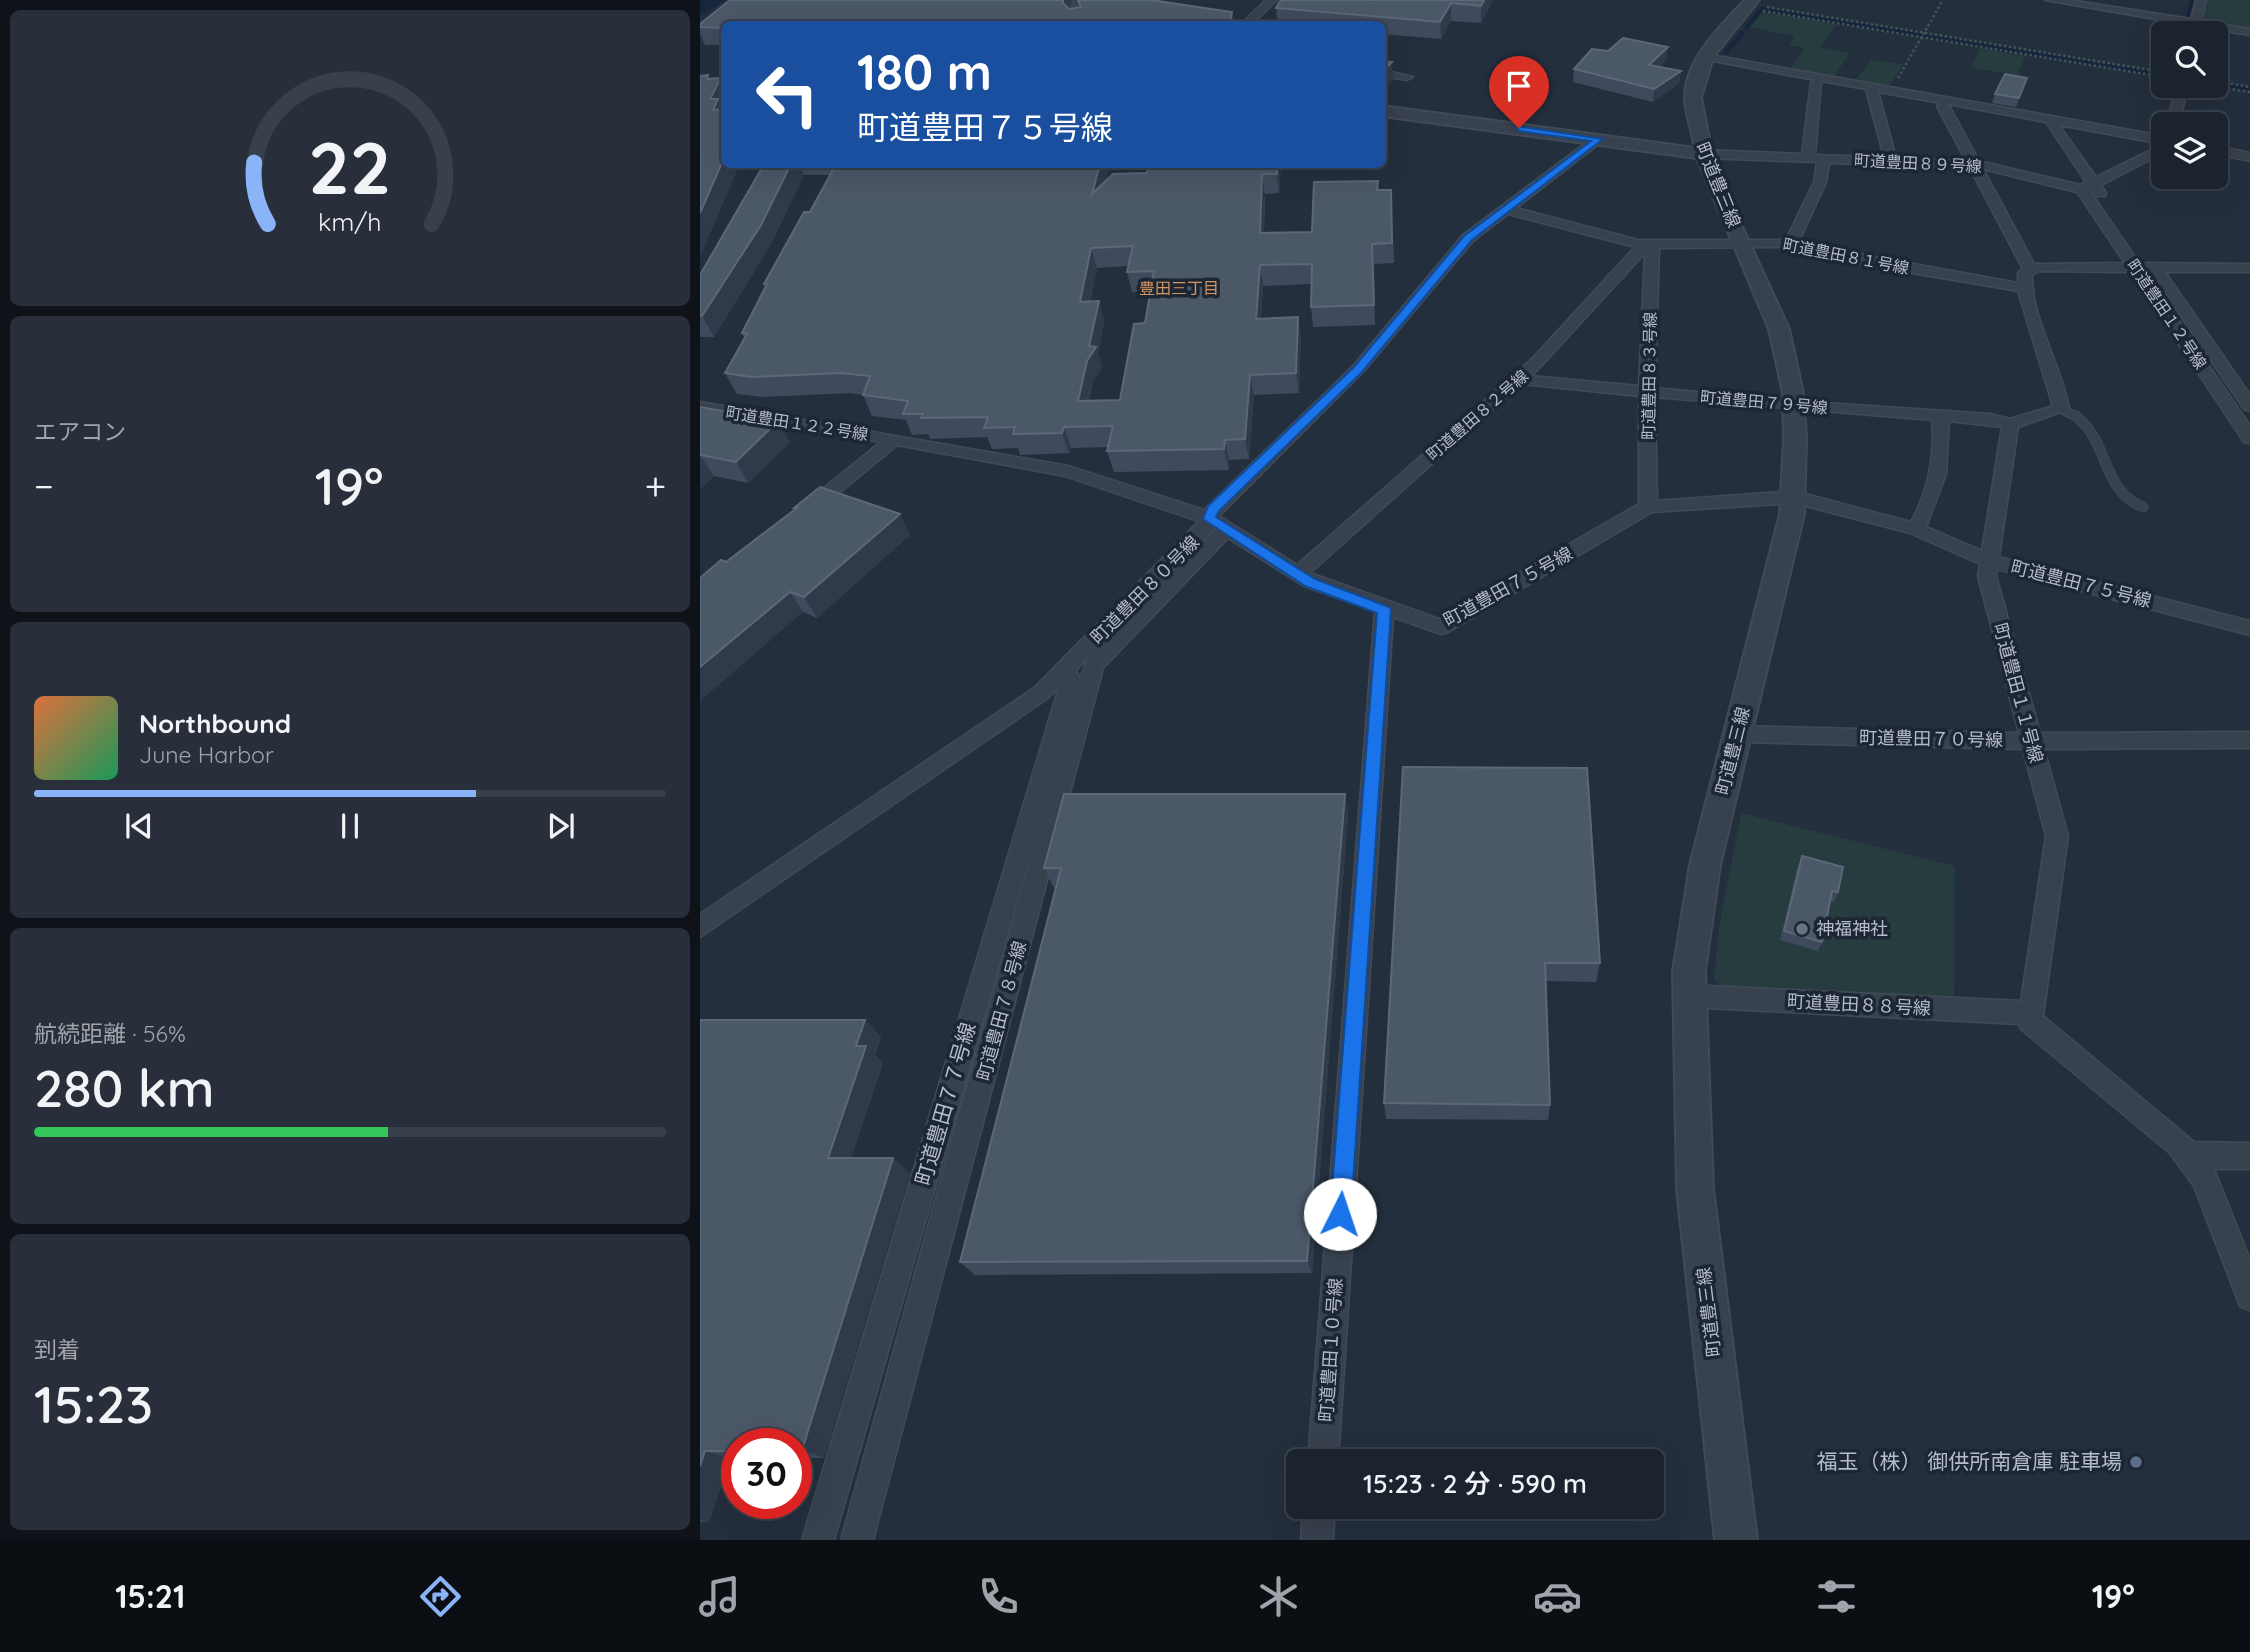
<!DOCTYPE html>
<html lang="ja">
<meta charset="utf-8">
<style>
body{margin:0;font-family:Quicksand,"Noto Sans JP",sans-serif;background:#282f3a;color:#f1f3f6;height:100vh;display:flex;flex-direction:column;font-size:26px;white-space:nowrap}
*{box-sizing:border-box;margin:0}
p{font-size:23px;color:#a0a4aa}
.icon{flex:none;width:38px;height:38px;fill:none;stroke:currentColor;stroke-width:2;stroke-linecap:round;stroke-linejoin:round}
.map{position:relative;flex:1;overflow:hidden}
.panel{display:flex;flex-direction:column;gap:10px;padding:10px;background:#0f1319;width:700px}
.panel>*{flex:none}
.hud{position:absolute;left:21px;top:21px;width:665px;height:147px;border-radius:10px;box-shadow:0 7px 28px #0002,0 0 0 2px #39404a;background:#1a4fa0;color:#fff;overflow:hidden}
.tools{position:absolute;left:1451px;top:21px;display:grid;gap:14px}
.tools a{display:grid;place-items:center;width:77px;height:77px;border-radius:10px;background:#1b232e;box-shadow:0 7px 28px #0002,0 0 0 2px #39404a;font-size:35px}
.speed{position:absolute;left:21px;top:1428px;display:flex;gap:14px;font-size:35px;font-weight:700;text-align:center}
.speed>*{display:grid;place-content:center;width:91px;height:91px;border-radius:50%;background:#1b232e;box-shadow:0 7px 28px #0002,0 0 0 2px #39404a;line-height:1}
.speed .limit{border:10px solid #d22;background:#fff;color:#111}
.pin{position:absolute;display:grid;place-items:center;width:60px;height:60px;color:#fff;margin:-72px -30px;border-radius:50% 50% 50% 0;rotate:-45deg;box-shadow:0 0 7px #0007}
.pin .icon{rotate:45deg}
.me{position:absolute;width:77px;margin:-38px;rotate:4deg;stroke-linejoin:round;filter:drop-shadow(0 0 5px #0008)}
.turn{display:flex;align-items:center;gap:24px;height:147px;padding:0 21px;font-size:32px}
.turn .icon{width:91px;height:91px;stroke-width:2.5}
.turn b{display:block;font-size:49px;line-height:60px}
.big{font-size:52px;font-weight:600;line-height:1.1}
.panel .card{flex:1;display:flex;flex-direction:column;justify-content:center;gap:10px;min-width:0;padding:0 24px;border-radius:10px;background:#282f3a}
.panel .dial{align-items:center;gap:0}
.dial svg{height:182px;overflow:visible;fill:none;stroke:#39404a;stroke-width:7;stroke-linecap:round;text-anchor:middle}
.dial text{fill:#f1f3f6;stroke:none}
.song{display:flex;align-items:center;gap:21px}
.cover{width:84px;height:84px;border-radius:10px;background:linear-gradient(135deg,hsl(20 70% 55%),hsl(150 70% 35%))}
.played{height:7px;border-radius:4px;background:linear-gradient(90deg,#8ab4f8 70%,#39404a 70%)}
.keys{display:flex;justify-content:space-around;direction:ltr}
.heat{display:flex;justify-content:space-between;align-items:center;font-size:38px;direction:ltr}
.charge{height:10px;border-radius:5px;background:linear-gradient(90deg,#34c759 56%,#39404a 0)}
.trip{position:absolute;left:586px;top:1449px;width:378px;height:70px;border-radius:10px;background:#1b232e;box-shadow:0 7px 28px #0002,0 0 0 2px #39404a;font-weight:600;line-height:70px;text-align:center}
.dock{display:flex;height:112px;justify-content:space-around;align-items:center;background:#0b0e12;color:#a0a4aa}
.dock .icon{width:49px;height:49px}
.dock .on{color:#8ab4f8}
.dock b{font-size:32px;color:#f1f3f6}
main{display:flex;flex:1;min-height:0}
.map>svg:first-child{display:block}
.green{fill:#263c3f}
.lines{fill:none;stroke-linecap:round;stroke-linejoin:round}
.stream{stroke:#17263c;stroke-width:4.5}
.river{fill:#17263c;fill-rule:evenodd}
.service-far1-casing{stroke:#414a57;stroke-width:10}
.service-casing{stroke:#414a57;stroke-width:11}
.minor-casing{stroke:#414a57;stroke-width:3}
.tertiary-casing{stroke:#414a57;stroke-width:4}
.path{stroke:#3f5557;stroke-width:2.5;stroke-dasharray:2.5 2.5;stroke-linecap:butt}
.service-far1{stroke:#38414e;stroke-width:7}
.service{stroke:#38414e;stroke-width:9}
.minor{fill:#38414e;fill-rule:evenodd}
.tertiary{fill:#38414e;fill-rule:evenodd}
.wall{fill:#3f4b5c;fill-rule:evenodd}
.shaded-wall{fill:#2f3b4b}
.building{fill:#4b5868;stroke:#5c6777;stroke-width:2;fill-rule:evenodd}
.route{fill:#1a73e8;stroke:#114b97;stroke-width:2}
.worship-dot{fill:#6b7280;stroke:#1d2633;stroke-width:2.5}
.service-dot{fill:#5c6f8a;stroke:#1d2633;stroke-width:2.5}
.labels{text-anchor:middle;stroke-width:7;stroke-linejoin:round;paint-order:stroke}
.far-street-label{font-size:16px;fill:#b4bcc9;stroke:#1d2633}
.far-neighbourhood-label{font-size:16px;fill:#d59563;stroke:#1d2633}
.street-label{font-size:18px;fill:#b4bcc9;stroke:#1d2633}
.poi-label{font-size:18px;fill:#b4bcc9;stroke:#1d2633;text-anchor:start}
.near-street-label{font-size:21px;fill:#b4bcc9;stroke:#1d2633}
.near-poi-label{font-size:21px;fill:#b4bcc9;stroke:#1d2633;text-anchor:end}
</style>
<main>
<section class="panel">
<div class="card dial"><svg viewBox="0 0 100 80">
<path d="M14 69A42 42 0 1 1 86 69"/>
<path d="M14 69A42 42 0 0 1 8 42" stroke="#8ab4f8"/>
<text x="50" y="56" font-size="32" font-weight="700">22</text>
<text x="50" y="72" font-size="11">km/h</text>
</svg></div>
<div class="card"><p>エアコン</p>
<div class="heat"><a>−</a><b class="big">19°</b><a>+</a></div>
</div>
<div class="card">
<div class="song"><i class="cover"></i><div><b>Northbound</b><p>June Harbor</p></div></div>
<div class="played"></div>
<div class="keys"><svg class="icon" aria-label="previous" viewBox="0 0 24 24"><path d="M18 5L8 12l10 7zM5 5v14"/></svg><svg class="icon" aria-label="pause" viewBox="0 0 24 24"><path d="M8 5v14M16 5v14"/></svg><svg class="icon" aria-label="next" viewBox="0 0 24 24"><path d="M6 5l10 7-10 7zM19 5v14"/></svg></div>
</div>
<div class="card"><p>航続距離 · 56%</p><b class="big">280 km</b><div class="charge"></div></div>
<div class="card"><p>到着</p><b class="big">15:23</b></div>
</section>
<div class="map">
<svg width="1550" height="1540" viewBox="0 0 1550 1540">
<rect width="100%" height="100%" fill="#242f3e"/>
<path class="green" d="M1506,0H1550V29L1501,20Z
M1062,12L1136,24L1120,47L1150,53L1133,78L1090,70L1105,48L1089,45L1095,36L1048,27Z
M1279,48L1325,56L1318,75L1272,68Z
M1171,60L1203,64L1188,88L1154,82Z
M1041,813L1255,866L1254,999L1026,989L1014,980L1019,928Z"/>
<g class="lines">
<path class="stream" d="M1061,9L1463,75
M1488,19L1492,0
M1047,27L1059,12
M1485,33L1486,26
M1026,52L1042,33
M1516,84L1550,89"/>
<path class="river" d="M0,0H26L0,16Z"/>
<defs>
<path id="service-far1" d="M1361,409L1379,418"/>
<path id="service" d="M1376,416C1410,443 1401,490 1443,507"/>
<path id="minor" d="M374,0H384L379,19L383,24H373L369,19Z
M566,0H577L552,24H541Z
M1345,0H1369L1491,19L1496,0H1506L1501,21L1550,29V35L1500,27L1498,33H1488L1490,25Z
M1006,54L1463,136V144L1359,125L1396,177L1463,144V153L1401,185L1406,193L1405,196H1395L1389,190L1439,263L1550,264V272H1465L1550,395V411L1544,409L1451,272H1445L1550,426V443L1544,442L1431,272L1339,271L1332,275C1332,323 1361,362 1369,409L1318,427L1299,557L1550,621V635L1297,569L1296,576L1340,733L1550,732V748L1344,749L1368,836L1343,1016L1494,1142L1550,1143V1169H1514L1550,1260V1310L1540,1306L1494,1186L1470,1153L1321,1029L1319,1024L988,1007L979,1004L976,996L979,988L988,985L1321,1001L1346,836L1323,749L1038,742L1031,740L1028,734L1031,728L1038,726L1319,733L1278,576L1280,564L1210,533L1094,503L952,512L748,632L741,634L693,617L638,1461H608L675,611L604,586L528,538L403,668L173,1540H141L356,766L134,1540H102L359,687L348,698L0,937V914L334,688L499,521L365,476L197,445L115,513L109,515L100,509L103,505L181,442L0,412V402L368,466L504,510L653,366L763,235L895,136L905,139L816,208L938,240H1086L1114,182L1117,162L1002,158L996,154L1002,150L1102,154L1111,83L1115,80L1002,59V55ZM1121,81L1166,89L1184,157L1115,155ZM1178,92L1241,103L1237,106L1266,161L1196,158ZM1248,104L1346,122L1386,182L1380,185L1279,161ZM1129,163L1270,168L1323,269L1318,273V283L1098,243L1126,182ZM1283,169L1377,192L1425,263L1334,264ZM808,214L935,247L832,359L597,565L519,516L663,372L773,241ZM1082,247L1142,261L1318,291L1353,406L1310,419L1290,414L1094,401L955,388L959,248ZM945,253L939,386L831,376L842,365ZM821,384L939,396V504L739,619L610,573ZM955,397L1232,420C1235,455 1228,491 1211,522L1094,491L957,501ZM1249,421L1302,427L1282,551L1226,527L1246,474ZM514,529L515,530L387,660L380,679L376,670Z
M682,70L713,77L707,80L682,76Z
M1476,86H1488L1479,124H1467Z
M1516,146L1550,153V161L1516,154Z
M603,1507H635L633,1540H601Z"/>
<path id="tertiary" d="M1045,0H1059L1013,57L1001,98L1015,168L1089,329L1103,393L1106,439L1104,514L1020,865L1005,971L1013,1189L1057,1540H1015L977,1189L973,971L990,865L1080,514L1084,439L1083,393L1069,329L997,158L682,116V106L995,148C992,132 986,115 985,99C984,60 1021,26 1045,0Z"/>
</defs>
<use href="#service-far1" class="service-far1-casing"/>
<use href="#service" class="service-casing"/>
<use href="#minor" class="minor-casing"/>
<use href="#tertiary" class="tertiary-casing"/>
<path class="path" d="M1067,7L1463,72
M1063,11L1463,77
M1198,78L1243,0
M1516,81L1550,87
M1513,86L1550,92"/>
<use href="#service-far1" class="service-far1"/>
<use href="#service" class="service"/>
<use href="#minor" class="minor"/>
<use href="#tertiary" class="tertiary"/>
</g>
<path class="wall" d="M30,0H372L370,9L379,7L378,0L532,12L24,24V45H5L0,34V24Z
M793,0L781,23L751,21L741,39L682,34V24H578L576,8Z
M968,47L966,60L959,67L981,71L979,83L953,102L873,82L874,69L908,51Z
M1327,78L1316,107L1292,103L1295,94Z
M65,164H410L406,181L447,173L581,164L579,193L565,194L564,233L612,232L678,190L692,209L694,263L674,264L675,325L613,327L611,307L612,284L563,286L561,319L601,338L599,393L554,395L549,459L529,460V470L414,472L407,451L408,447L371,448L369,453L320,455L318,448L292,449L287,437L230,439L228,434L212,435L206,420L172,416L163,395L151,393L62,397L37,394L25,373L44,338L42,333L66,287L64,284L110,212L131,175H104L71,244L14,337H0V275ZM429,266L427,272L432,292L451,291L445,323L420,400L389,401L393,381L402,368L398,353L404,322L399,301L390,302L397,268Z
M0,407L90,442L48,483L14,476L0,489Z
M94,508L210,535L117,618L103,612L26,562L95,510Z
M703,767L900,963L896,982L846,981L850,1105L848,1120L686,1119L684,1103Z
M645,794L648,814L612,1273L275,1275L260,1262L356,888H354L344,868Z
M1102,856L1138,892L1134,902L1130,901L1122,942L1118,951L1080,940L1098,866Z
M0,1020H165L181,1037L175,1055L183,1063L151,1158L210,1173L124,1458H96V1444H37V1458H30L9,1522H0Z"/>
<path class="shaded-wall" d="M363,0H372L367,21L363,3Z
M784,0H793L781,23V6Z
M751,3V21L741,39L740,22Z
M532,12L534,24H530Z
M968,47L966,60L948,78L949,65Z
M692,62L693,80L682,91V72Z
M981,71L979,83L953,102L954,89Z
M8,75L15,89L21,78L24,85V107L23,109L13,110L7,79Z
M24,158V164H40L0,257V213Z
M91,164H99L104,175L71,244L14,337L2,316Z
M400,164H410L397,213L392,194Z
M577,164H581L579,193L577,174Z
M562,174L565,194L563,253L560,233Z
M672,244L674,264L675,325L674,305Z
M391,248L397,268L386,323L380,302Z
M560,265L563,286L559,339L556,319Z
M399,301L404,322L398,353L402,368L393,381L385,422L378,401Z
M598,317L601,338L599,393L596,373Z
M550,375L554,395L549,459L545,439Z
M78,421L90,442L48,483L36,462Z
M364,427L371,448L369,453L362,433Z
M525,440L529,460V470L524,449Z
M0,455L14,476L0,489Z
M200,514L210,535L117,618L104,597Z
M90,592L103,612L0,701V667Z
M645,794L648,814L612,1273L607,1261Z
M165,1020L181,1037L175,1055L183,1063L146,1173L128,1158L156,1046Z
M193,1158L210,1173L124,1458L102,1450Z
M5,1451L30,1458L9,1522L0,1520V1466Z"/>
<path class="building" d="M30,0H363V3L369,9L381,7L378,0H451L532,12L530,24H24V28L0,27V24Z
M581,0H784L781,6L751,3L740,22L576,8Z
M923,38L968,47L949,65L981,71L954,89L874,69L892,49L908,51Z
M682,61L692,62L682,72Z
M1305,74L1327,78L1319,98L1295,94Z
M8,75L7,79L21,78L10,99H18L13,110L24,109V158L0,213V76Z
M65,164H91L61,225L2,316H0V275L59,173Z
M136,164H400L392,194L413,174L447,173L449,164H577V174H562L560,233L612,232L614,182L678,181L677,190H691L692,243L672,244L674,305L611,307L612,264L560,265L556,319L598,317L596,373L550,375L545,439L525,440L524,449L407,451L413,426L364,427L362,433L313,434L315,427L284,428L288,417L221,418L223,414H203L208,401L163,395L170,376L141,373L51,377L25,373L47,334L42,333L67,284H64L104,212H110ZM433,246L427,272L454,271L445,323L434,324L420,400L378,401L387,361L396,347L389,346L399,301L380,302L391,248Z
M0,407L78,421L36,462L0,455Z
M120,487L200,514L104,597L90,592L0,667V578L21,560L26,562L97,508H94Z
M703,767L887,768L900,963H845L850,1105L684,1103Z
M364,794H645L607,1261L260,1262L361,868H344Z
M1102,856L1143,867L1138,892L1132,891L1122,942L1084,931Z
M0,1020H165L156,1046H166L128,1158H193L102,1450H96V1444H37V1451H5L0,1466Z"/>
<path class="route" d="M816,126L903,139L772,240L662,372L519,511L516,517L615,579L689,607L691,610L651,1214L648,1221L640,1224L633,1221L630,1214L677,613L605,586L503,519L508,506L654,367L764,236L891,141L819,131Z"/>
<circle class="worship-dot" cx="1102" cy="929" r="7"/>
<circle class="service-dot" cx="1436" cy="1462" r="7"/>
<g class="labels">
<g class="far-street-label">
<text transform="translate(1218 163) rotate(3)" y="6">町道豊田８９号線</text>
<text transform="translate(1146 256) rotate(11)" y="6">町道豊田８１号線</text>
<text transform="translate(1467 314) rotate(56)" y="6">町道豊田１２号線</text>
<text transform="translate(949 376) rotate(-89)" y="6">町道豊田８３号線</text>
<text transform="translate(1064 402) rotate(5)" y="6">町道豊田７９号線</text>
<text transform="translate(777 415) rotate(-41)" y="6">町道豊田８２号線</text>
<text transform="translate(97 423) rotate(9)" y="6">町道豊田１２２号線</text>
</g>
<g class="far-neighbourhood-label">
<text x="479" y="294">豊田三丁目</text>
</g>
<g class="street-label">
<text transform="translate(1018 185) rotate(68)" y="6">町道豊三線</text>
<text transform="translate(1381 584) rotate(14)" y="6">町道豊田７５号線</text>
<text transform="translate(808 587) rotate(-29)" y="6">町道豊田７５号線</text>
<text transform="translate(445 590) rotate(-45)" y="6">町道豊田８０号線</text>
<text transform="translate(1318 693) rotate(75)" y="6">町道豊田１１号線</text>
<text transform="translate(1231 739) rotate(1)" y="6">町道豊田７０号線</text>
<text transform="translate(1033 751) rotate(-76)" y="6">町道豊三線</text>
<text transform="translate(1159 1005) rotate(3)" y="6">町道豊田８８号線</text>
<text transform="translate(302 1011) rotate(-75)" y="6">町道豊田７８号線</text>
<text transform="translate(1009 1312) rotate(-97)" y="6">町道豊三線</text>
<text transform="translate(631 1350) rotate(-86)" y="6">町道豊田１０号線</text>
</g>
<g class="poi-label">
<text x="1116" y="935">神福神社</text>
</g>
<g class="near-street-label">
<text transform="translate(246 1104) rotate(-74)" y="7">町道豊田７７号線</text>
</g>
<g class="near-poi-label">
<text x="1422" y="1469">福玉（株） 御供所南倉庫 駐車場</text>
</g>
</g>
</svg>
<div class="tools">
<a><svg class="icon" aria-label="search" viewBox="0 0 24 24"><circle cx="10" cy="10" r="6"/><path d="M15 15l6 6"/></svg></a>
<a><svg class="icon" aria-label="layers" viewBox="0 0 24 24"><path d="M12 4l9 5-9 5-9-5zM3 14l9 5 9-5"/></svg></a>
</div>
<div class="speed"><div class="limit">30</div></div>
<div class="pin" style="left:819px;top:128px;background:#d93025"><svg class="icon" aria-label="arrive" viewBox="0 0 24 24"><path d="M6 21V4h12l-3 4 3 4H6"/></svg></div>
<svg class="me" style="left:640px;top:1214px" viewBox="-20 -20 40 40"><circle r="19" fill="#fff"/><path d="M0-13L10 11 0 6-10 11z" fill="#1a73e8"/></svg>
<div class="trip">15:23 · 2 分 · 590 m</div>
<div class="hud">
<div class="turn"><svg class="icon" aria-label="left" viewBox="0 0 24 24"><path d="M17 20v-9H6M10 6l-5 5 5 5"/></svg><div><b>180 m</b>町道豊田７５号線</div></div>
</div>
</div>
</main>
<nav class="dock">
<b>15:21</b>
<svg class="icon on" aria-label="directions" viewBox="0 0 24 24"><path d="M12 3l9 9-9 9-9-9zM9 14v-3h6M13 9l2 2-2 2"/></svg>
<svg class="icon" aria-label="music" viewBox="0 0 24 24"><path d="M9 18V5l10-2v13"/><circle cx="6" cy="18" r="3"/><circle cx="16" cy="16" r="3"/></svg>
<svg class="icon" aria-label="phone" viewBox="0 0 24 24"><path d="M5 4h4l2 5-3 2q2 4 5 5l2-3 5 2v4C11 20 4 13 5 4z"/></svg>
<svg class="icon" aria-label="climate" viewBox="0 0 24 24"><path d="M12 3v18M4 7l16 10M4 17L20 7"/></svg>
<svg class="icon" aria-label="car" viewBox="0 0 24 24"><path d="M5 17H2v-5l4-1 3-4h7l3 4 3 1v5h-3M9 17h6M6 11h13"/><circle cx="7" cy="17" r="2"/><circle cx="17" cy="17" r="2"/></svg>
<svg class="icon" aria-label="filters" viewBox="0 0 24 24"><path d="M4 7h16M4 17h16"/><circle cx="9" cy="7" r="2"/><circle cx="15" cy="17" r="2"/></svg>
<b>19°</b>
</nav>
